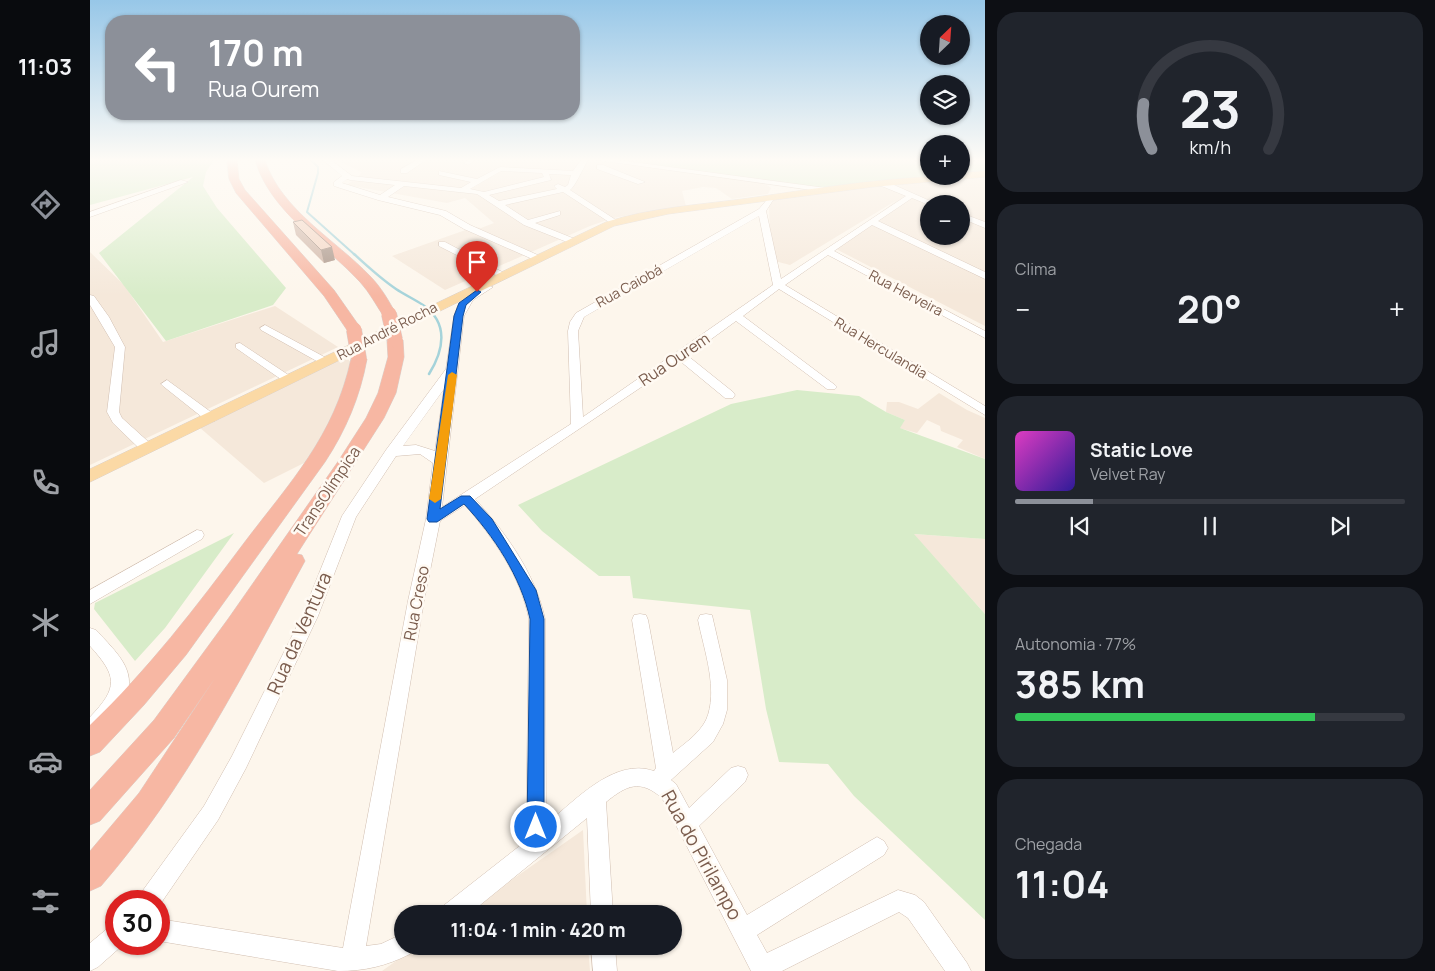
<!DOCTYPE html>
<html lang="pt">
<meta charset="utf-8">
<style>
body{margin:0;font-family:Manrope,sans-serif;background:#20242c;color:#f1f3f6;height:100vh;display:flex;flex-direction:column;font-size:19px;white-space:nowrap}
*{box-sizing:border-box;margin:0}
p{font-size:16px;color:#9ea1a6}
.icon{flex:none;width:28px;height:28px;fill:none;stroke:currentColor;stroke-width:2;stroke-linecap:round;stroke-linejoin:round}
.map{position:relative;flex:1;overflow:hidden}
.sheet{display:flex;flex-direction:column;gap:12px;padding:12px;background:#0d0f14;width:450px}
.sheet>*{flex:none}
.banner{position:absolute;left:15px;top:15px;width:475px;height:105px;border-radius:20px;box-shadow:0 1px 4px #0004;background:#8c9099;color:#fff;overflow:hidden}
.needle{width:32px;rotate:25deg}
.fabs{position:absolute;left:830px;top:15px;display:grid;gap:10px}
.fabs a{display:grid;place-items:center;width:50px;height:50px;border-radius:50%;background:#171b24;box-shadow:0 1px 4px #0004;font-size:25px}
.speed{position:absolute;left:15px;top:890px;display:flex;gap:10px;font-size:25px;font-weight:700;text-align:center}
.speed>*{display:grid;place-content:center;width:65px;height:65px;border-radius:50%;background:#171b24;box-shadow:0 1px 4px #0004;line-height:1}
.speed .limit{border:8px solid #d22;background:#fff;color:#111}
.pin{position:absolute;display:grid;place-items:center;width:42px;height:42px;color:#fff;margin:-51px -21px;border-radius:50% 50% 50% 0;rotate:-45deg;box-shadow:0 0 5px #0007}
.pin .icon{rotate:45deg}
.me{position:absolute;width:55px;margin:-28px;rotate:0deg;stroke-linejoin:round;filter:drop-shadow(0 0 4px #0008)}
.turn{display:flex;align-items:center;gap:18px;height:105px;padding:0 20px;font-size:22px}
.turn .icon{width:65px;height:65px;stroke-width:2.5}
.turn b{display:block;font-size:35px;line-height:42px}
.big{font-size:38px;font-weight:700;line-height:1.1}
.sheet .card{flex:1;display:flex;flex-direction:column;justify-content:center;gap:8px;min-width:0;padding:0 18px;border-radius:20px;background:#20242c}
.sheet .dial{align-items:center;gap:0}
.dial svg{height:130px;overflow:visible;fill:none;stroke:#363941;stroke-width:7;stroke-linecap:round;text-anchor:middle}
.dial text{fill:#f1f3f6;stroke:none}
.song{display:flex;align-items:center;gap:15px}
.cover{width:60px;height:60px;border-radius:8px;background:linear-gradient(135deg,hsl(310 70% 55%),hsl(250 70% 35%))}
.played{height:5px;border-radius:2px;background:linear-gradient(90deg,#8c9099 20%,#363941 20%)}
.keys{display:flex;justify-content:space-around;direction:ltr}
.heat{display:flex;justify-content:space-between;align-items:center;font-size:28px;direction:ltr}
.charge{height:8px;border-radius:4px;background:linear-gradient(90deg,#34c759 77%,#363941 0)}
.trip{position:absolute;left:304px;top:905px;width:288px;height:50px;border-radius:25px;background:#171b24;box-shadow:0 1px 4px #0004;font-weight:700;line-height:50px;text-align:center}
main{display:flex;flex:1;min-height:0}
.dock{display:flex;flex-direction:column;width:90px;justify-content:space-around;align-items:center;background:#090b0e;color:#9ea1a6}
.dock .icon{width:35px;height:35px}
.dock .on{color:#8c9099}
.dock b{font-size:22px;color:#f1f3f6}
.map>svg:first-child{display:block}
.residential{fill:#f5e8da}
.green{fill:#d8ecc9}
.lines{fill:none;stroke-linecap:round;stroke-linejoin:round}
.stream-far1{stroke:#a5d3da;stroke-width:2}
.stream{stroke:#a5d3da;stroke-width:2.5}
.minor-casing{stroke:#d1beb0;stroke-width:1}
.major-casing{stroke:#dad1cd;stroke-width:1}
.highway-casing{stroke:#dad1cd;stroke-width:1}
.minor{fill:#fff;fill-rule:evenodd}
.major{fill:#fbd9a5;fill-rule:evenodd}
.highway{fill:#f7b7a3;fill-rule:evenodd}
.highway-bridge-casing{stroke:#dad1cd;stroke-width:16;stroke-linecap:butt}
.highway-bridge{stroke:#f7b7a3;stroke-width:15}
.wall{fill:#d1b7a8}
.shaded-wall{fill:#aa9588}
.building{fill:#f3d5c3;stroke:#aa9588}
.route{fill:#1a73e8;stroke:#114b97}
.slow{fill:#f59e0b}
.labels{text-anchor:middle;stroke-width:5;stroke-linejoin:round;paint-order:stroke}
.far-street-label{font-size:14px;fill:#7a5c4d;stroke:#fffaf3}
.street-label{font-size:16px;fill:#7a5c4d;stroke:#fffaf3}
.near-street-label{font-size:19px;fill:#7a5c4d;stroke:#fffaf3}
</style>
<main>
<nav class="dock">
<b>11:03</b>
<svg class="icon on" aria-label="directions" viewBox="0 0 24 24"><path d="M12 3l9 9-9 9-9-9zM9 14v-3h6M13 9l2 2-2 2"/></svg>
<svg class="icon" aria-label="music" viewBox="0 0 24 24"><path d="M9 18V5l10-2v13"/><circle cx="6" cy="18" r="3"/><circle cx="16" cy="16" r="3"/></svg>
<svg class="icon" aria-label="phone" viewBox="0 0 24 24"><path d="M5 4h4l2 5-3 2q2 4 5 5l2-3 5 2v4C11 20 4 13 5 4z"/></svg>
<svg class="icon" aria-label="climate" viewBox="0 0 24 24"><path d="M12 3v18M4 7l16 10M4 17L20 7"/></svg>
<svg class="icon" aria-label="car" viewBox="0 0 24 24"><path d="M5 17H2v-5l4-1 3-4h7l3 4 3 1v5h-3M9 17h6M6 11h13"/><circle cx="7" cy="17" r="2"/><circle cx="17" cy="17" r="2"/></svg>
<svg class="icon" aria-label="filters" viewBox="0 0 24 24"><path d="M4 7h16M4 17h16"/><circle cx="9" cy="7" r="2"/><circle cx="15" cy="17" r="2"/></svg>
</nav>
<div class="map">
<svg width="895" height="971" viewBox="0 0 895 971">
<rect width="100%" height="100%" fill="#fdf6ec"/>
<path class="residential" d="M247,160H499L674,183L681,188L678,194L642,199L626,188L613,187L592,191L596,206L523,218L500,226L355,290L302,256L384,227L391,228L404,223L375,198L357,203L257,185L270,175L271,172Z
M895,175V225L871,215V204H839V236H871V216L895,226V326L744,248L807,200L700,265L681,260L679,205L683,197Z
M0,252L34,285L73,342L185,306L248,347L0,465Z
M256,357L266,368L224,458L174,483L109,427Z
M849,393L877,410L895,418V459L867,447L873,440L851,431L850,426L837,420L827,433L809,428L815,420L796,412L797,402H809L828,409Z
M823,534L895,539V614L888,606Z
M493,830L497,914H373Z
M327,946H498L500,971H292Z"/>
<path class="green" d="M0,160H124L116,172L113,186L127,208L196,288L183,305L76,341L9,253L103,177L0,205Z
M511,160H839V176H871V160H895V176L733,191Z
M707,390L769,396L796,412L815,420L810,428L895,459V539L824,534L895,614V920L764,796L738,764L689,762L676,709L660,610L543,598L540,576H509L452,531L428,505L641,404Z
M144,533L75,628L45,661L4,609L5,603Z"/>
<g class="lines">
<path class="stream-far1" d="M221,160L228,167V173L217,212L265,255"/>
<path class="stream" d="M264,254C277,266 291,279 306,289C315,295 324,299 333,305C359,323 354,350 339,374"/>
<defs>
<path id="minor" d="M233,160H241L262,176L371,188L381,182L349,175V171L387,179L410,167L483,171L491,160H498C493,168 485,187 480,190L529,222L522,224L473,192L415,205L438,220L470,211V215L445,223L485,239V243L482,244L434,225L387,194L314,186L298,197L356,211L380,225L450,256V260L447,261L374,229L350,215L288,200L244,186V182L252,176ZM411,171L452,173L454,177L394,192L380,189ZM459,174L481,175L478,185L475,187L468,184L464,186L467,189L409,201L399,195L461,180ZM257,179L260,180L305,185L290,195L252,183Z
M327,160H336L317,173H311V169Z
M377,160H385L378,165L374,163Z
M507,160H528L736,188L740,190L736,192Z
M507,165H513L555,182L548,184L507,169Z
M91,180L98,182L0,217V212Z
M789,181H795L847,204L839,205L822,198L788,221L895,272V279L782,225L744,251L895,331V338L738,255L695,285L895,406V415L689,289L653,316L745,385L747,387L745,389H737L646,321L598,356L643,392L645,395L643,398H635L590,361L385,499C416,533 445,573 455,619L456,824C485,801 524,757 564,771L566,768L542,620L544,615L550,614L556,615L558,620L583,753C594,744 609,734 616,720C629,691 614,650 608,620L610,615L616,614L622,615L637,680V710L633,724L623,742L581,780L586,784L599,808L641,768L648,766L655,768L658,775L655,782L609,826L657,915L780,841L787,837L794,841L798,848L794,855L667,935L677,953L808,890L825,895L834,902L877,963L881,971H855L818,918L809,912L692,971H661L572,798C550,779 537,785 516,802L523,914H501L497,818L379,914H350L353,906L436,841L439,619C430,575 404,539 375,505L350,521L334,601L276,946L291,944L312,934V946H323L320,954C296,966 275,971 248,971L69,941V919L253,948L318,601L336,519L343,463L330,454L306,456L266,517L228,616L156,768L128,820L69,906V901H48L51,893L114,806L142,756L212,616L252,516L296,450L356,369L364,316L368,305L376,296L395,285L403,287L383,300L374,316L352,507L481,424L478,331L480,322L486,313L669,209L681,195L685,197L676,211L691,279L816,196L789,185ZM669,216L683,285L493,417L488,331L494,317ZM354,389L345,451L326,445L313,446Z
M871,213L895,222V228L871,218Z
M349,242H355L418,275L410,277L349,246Z
M0,295L4,296L19,317L35,347L29,412L32,418L62,445L63,448L62,451H52L23,423L17,412L25,347L0,305Z
M175,325L240,360L242,362L240,364H232L171,330L170,328Z
M150,343L203,378V382H195L146,348V344Z
M77,380L125,415L127,418L125,421H117L73,386L71,384Z
M107,530L112,531L114,535L112,539L0,604V590Z
M0,628L6,630C32,658 54,677 26,714C19,723 11,733 0,737V717C29,687 27,676 0,646Z
M26,925V944H34L8,967L0,971V943L18,928Z
M501,946H525L527,971H503Z"/>
<path id="major" d="M895,171V177L782,187L578,214L524,226L0,482V469L516,222C560,208 606,205 652,199C724,189 798,176 871,176V173Z"/>
<path id="highway" d="M137,160H147L149,179L155,190L244,290L272,330L269,333H259L234,296L146,193L139,179Z
M165,160H175C191,210 246,240 280,276C291,287 299,301 306,314L304,317H294C286,305 280,293 270,282C235,244 180,212 165,160Z
M305,335L313,340L314,357L306,393L294,418L207,554L212,555L215,561C153,674 96,788 11,886L0,891V851L49,793L125,678L84,738L10,821L0,825V790L64,720L138,619L247,463L276,418L288,393L298,357L297,340Z
M269,354L277,359C270,397 256,430 235,462L96,655L54,705L10,752L0,756V725C58,670 106,607 154,543C200,482 244,437 261,359Z"/>
</defs>
<use href="#minor" class="minor-casing"/>
<use href="#major" class="major-casing"/>
<use href="#highway" class="highway-casing"/>
<use href="#minor" class="minor"/>
<use href="#major" class="major"/>
<use href="#highway" class="highway"/>
<defs>
<path id="highway-bridge" d="M299,314L305,340
M264,330L269,359"/>
</defs>
<use href="#highway-bridge" class="highway-bridge-casing"/>
<use href="#highway-bridge" class="highway-bridge"/>
</g>
<path class="wall" d="M203,222L245,260L234,263L206,235Z"/>
<path class="shaded-wall" d="M242,247L245,260L234,263L231,250Z"/>
<path class="building" d="M212,220L242,247L231,250L203,222Z"/>
<linearGradient id="sky" x2="0" y2="1"><stop stop-color="#97c7e8"/><stop offset="0.54" stop-color="#fefbf6"/><stop offset="1" stop-color="#fefbf6" stop-opacity="0"/></linearGradient>
<rect width="895" height="296" fill="url(#sky)"/>
<path class="route" d="M387,290L391,292L376,305L373,316L350,509L371,496H380L402,519L446,590L454,619V827L452,833L446,835L440,833L437,827L440,619C431,577 404,536 374,504L347,522H339L337,519L364,316L369,303Z"/>
<path class="slow" d="M362,372L367,375L351,499L345,503L339,499L358,375Z"/>
<g class="labels">
<g class="far-street-label">
<text transform="translate(539 286) rotate(-29)" y="5">Rua Caiobá</text>
<text transform="translate(816 293) rotate(28)" y="5">Rua Herveira</text>
<text transform="translate(297 331) rotate(-27)" y="5">Rua André Rocha</text>
<text transform="translate(791 348) rotate(31)" y="5">Rua Herculandia</text>
</g>
<g class="street-label">
<text transform="translate(584 359) rotate(-34)" y="6">Rua Ourem</text>
<text transform="translate(237 491) rotate(-56)" y="6">TransOlímpica</text>
<text transform="translate(326 603) rotate(-79)" y="6">Rua Creso</text>
</g>
<g class="near-street-label">
<text transform="translate(209 633) rotate(-66)" y="7">Rua da Ventura</text>
<text transform="translate(612 855) rotate(61)" y="7">Rua do Pirilampo</text>
</g>
</g>
</svg>
<div class="fabs">
<a><svg class="needle" viewBox="-14 -14 28 28"><path d="M0-13l5 13h-10z" fill="#e53935"/><path d="M0 13l5-13h-10z" fill="#9ea1a6"/></svg></a>
<a><svg class="icon" aria-label="layers" viewBox="0 0 24 24"><path d="M12 4l9 5-9 5-9-5zM3 14l9 5 9-5"/></svg></a>
<a>+</a>
<a>−</a>
</div>
<div class="speed"><div class="limit">30</div></div>
<div class="pin" style="left:387px;top:292px;background:#d93025"><svg class="icon" aria-label="arrive" viewBox="0 0 24 24"><path d="M6 21V4h12l-3 4 3 4H6"/></svg></div>
<svg class="me" style="left:446px;top:827px" viewBox="-20 -20 40 40"><circle r="17" fill="#1a73e8" stroke="#fff" stroke-width="3"/><path d="M0-11L8 9 0 5-8 9z" fill="#fff"/></svg>
<div class="trip">11:04 · 1 min · 420 m</div>
<div class="banner">
<div class="turn"><svg class="icon" aria-label="left" viewBox="0 0 24 24"><path d="M17 20v-9H6M10 6l-5 5 5 5"/></svg><div><b>170 m</b>Rua Ourem</div></div>
</div>
</div>
<section class="sheet">
<div class="card dial"><svg viewBox="0 0 100 80">
<path d="M14 69A42 42 0 1 1 86 69"/>
<path d="M14 69A42 42 0 0 1 9 41" stroke="#8c9099"/>
<text x="50" y="56" font-size="32" font-weight="700">23</text>
<text x="50" y="72" font-size="11">km/h</text>
</svg></div>
<div class="card"><p>Clima</p>
<div class="heat"><a>−</a><b class="big">20°</b><a>+</a></div>
</div>
<div class="card">
<div class="song"><i class="cover"></i><div><b>Static Love</b><p>Velvet Ray</p></div></div>
<div class="played"></div>
<div class="keys"><svg class="icon" aria-label="previous" viewBox="0 0 24 24"><path d="M18 5L8 12l10 7zM5 5v14"/></svg><svg class="icon" aria-label="pause" viewBox="0 0 24 24"><path d="M8 5v14M16 5v14"/></svg><svg class="icon" aria-label="next" viewBox="0 0 24 24"><path d="M6 5l10 7-10 7zM19 5v14"/></svg></div>
</div>
<div class="card"><p>Autonomia · 77%</p><b class="big">385 km</b><div class="charge"></div></div>
<div class="card"><p>Chegada</p><b class="big">11:04</b></div>
</section>
</main>
